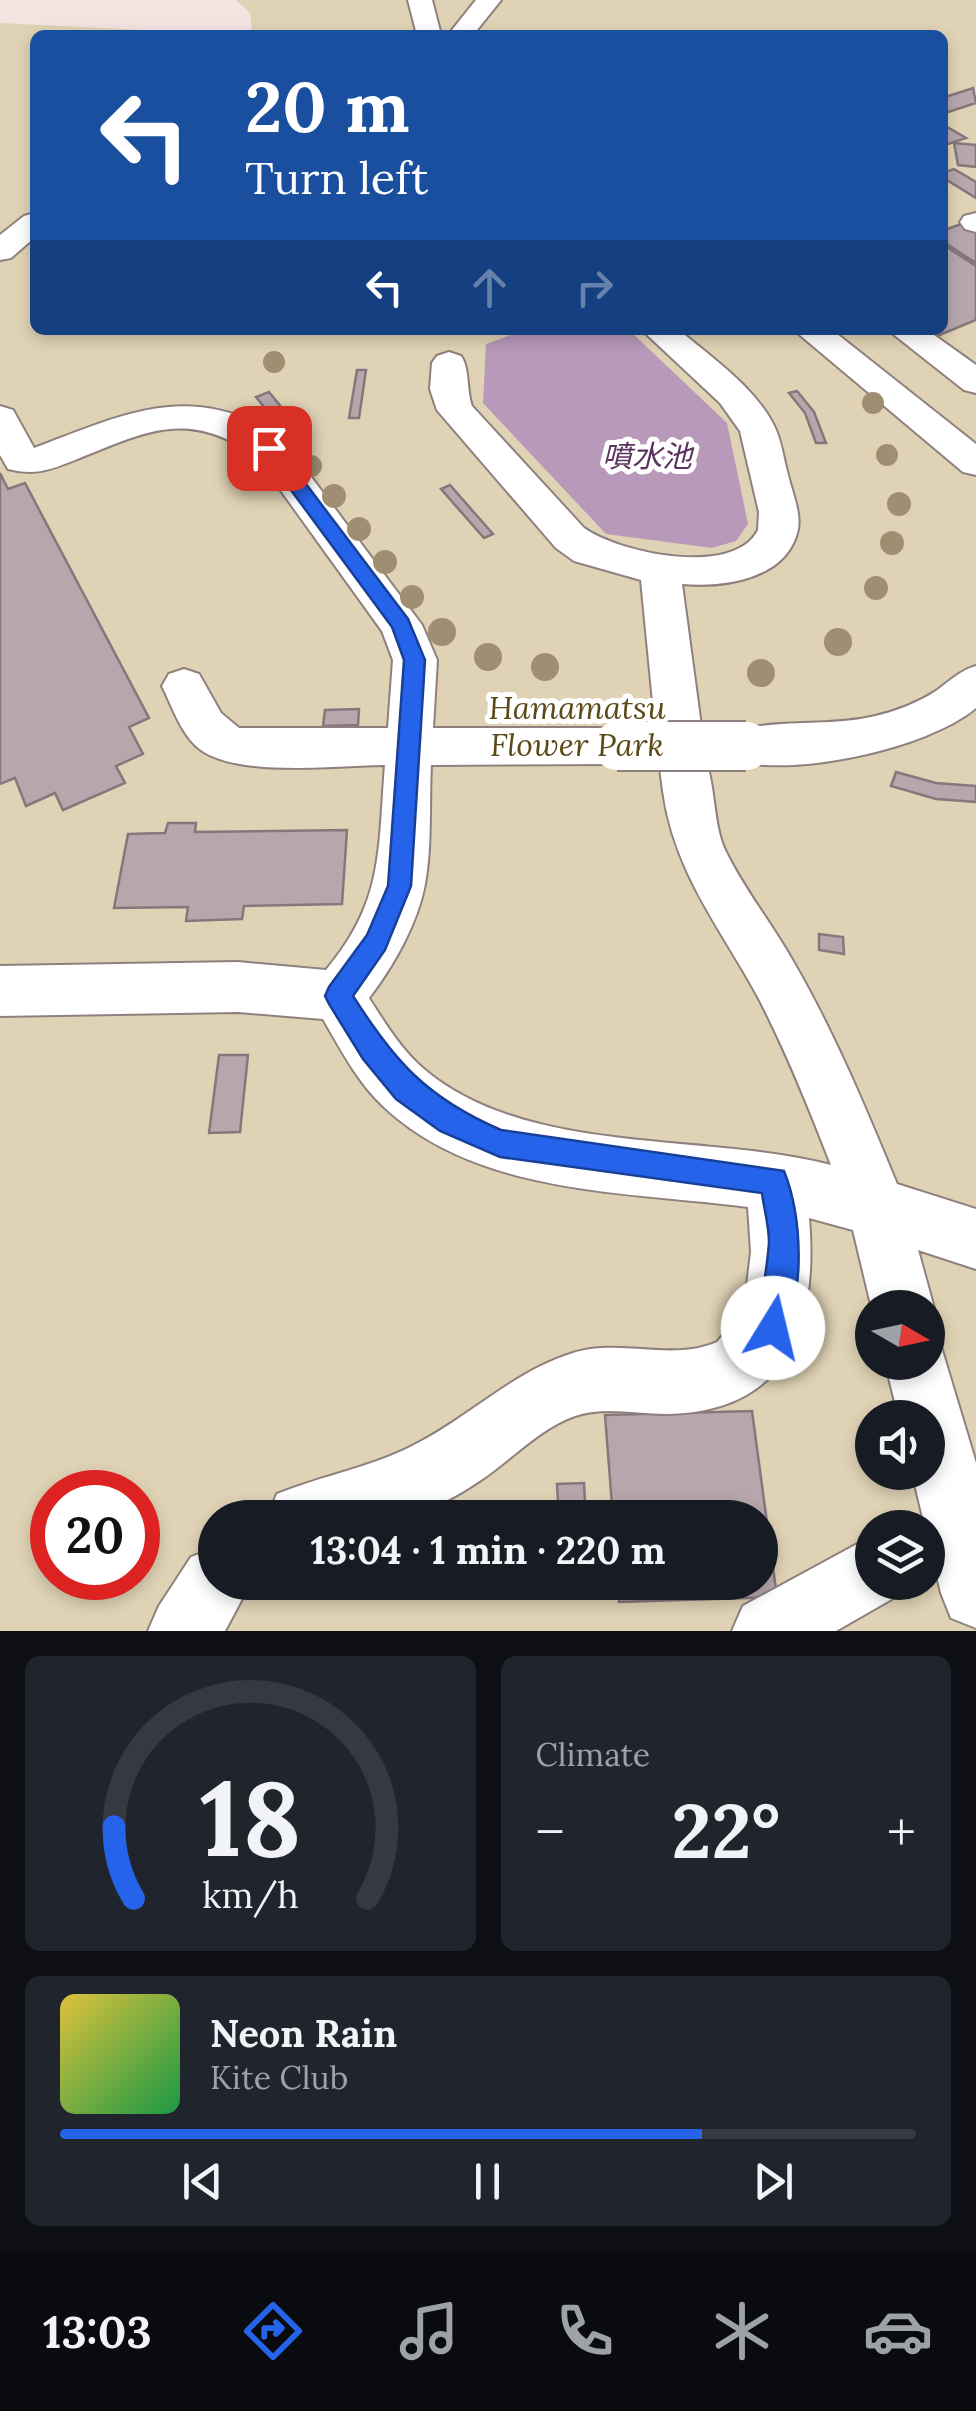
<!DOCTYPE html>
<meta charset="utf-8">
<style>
body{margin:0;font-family:Lora,"Noto Sans JP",serif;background:#20242c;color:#f1f3f6;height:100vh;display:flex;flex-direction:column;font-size:38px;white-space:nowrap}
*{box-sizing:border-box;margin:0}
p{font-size:32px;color:#9ea1a6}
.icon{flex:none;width:55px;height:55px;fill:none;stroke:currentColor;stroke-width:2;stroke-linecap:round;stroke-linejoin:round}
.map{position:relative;height:1631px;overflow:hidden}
.sheet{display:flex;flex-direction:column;gap:25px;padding:25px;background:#0d0f14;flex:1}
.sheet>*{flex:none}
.banner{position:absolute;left:30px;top:30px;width:918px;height:305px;border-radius:15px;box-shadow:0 5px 15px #0003;background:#1a4fa0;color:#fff;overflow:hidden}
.needle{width:65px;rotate:99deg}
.fabs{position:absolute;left:855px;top:1290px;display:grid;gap:20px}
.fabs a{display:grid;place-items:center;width:90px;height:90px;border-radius:50%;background:#171b24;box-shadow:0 5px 15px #0003;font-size:50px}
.speed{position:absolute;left:30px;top:1470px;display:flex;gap:20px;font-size:50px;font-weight:700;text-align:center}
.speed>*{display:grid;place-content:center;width:130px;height:130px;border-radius:50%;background:#171b24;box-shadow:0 5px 15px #0003;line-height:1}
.speed .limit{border:15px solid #d22;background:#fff;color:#111}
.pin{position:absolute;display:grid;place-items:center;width:85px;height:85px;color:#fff;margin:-42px;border-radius:20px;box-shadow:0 5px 15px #0006}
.me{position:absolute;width:110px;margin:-55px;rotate:9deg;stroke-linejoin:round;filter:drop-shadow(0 0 8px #0008)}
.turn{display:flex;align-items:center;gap:35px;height:210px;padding:0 50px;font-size:45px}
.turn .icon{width:130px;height:130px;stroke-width:2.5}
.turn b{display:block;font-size:70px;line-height:85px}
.lanes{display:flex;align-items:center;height:95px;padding:0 50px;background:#0003;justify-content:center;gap:50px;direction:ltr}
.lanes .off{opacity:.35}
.big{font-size:75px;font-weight:700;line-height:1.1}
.sheet .tile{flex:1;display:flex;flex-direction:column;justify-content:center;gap:15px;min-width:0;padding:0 35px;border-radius:15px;background:#20242c}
.sheet .dial{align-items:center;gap:0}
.dial svg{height:260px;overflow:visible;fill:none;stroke:#363941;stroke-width:7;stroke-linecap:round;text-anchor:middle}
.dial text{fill:#f1f3f6;stroke:none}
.song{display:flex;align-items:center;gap:30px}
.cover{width:120px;height:120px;border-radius:15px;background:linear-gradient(135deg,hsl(50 70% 55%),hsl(140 70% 35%))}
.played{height:10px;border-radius:5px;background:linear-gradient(90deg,#2563eb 75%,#363941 75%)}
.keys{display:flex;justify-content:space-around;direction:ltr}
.heat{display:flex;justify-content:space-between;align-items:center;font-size:55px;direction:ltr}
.sheet .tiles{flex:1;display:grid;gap:25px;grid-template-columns:1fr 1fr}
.tile:last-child{grid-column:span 2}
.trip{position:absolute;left:198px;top:1500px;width:580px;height:100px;border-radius:50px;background:#171b24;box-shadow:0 5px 15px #0003;font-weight:700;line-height:100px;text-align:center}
.dock{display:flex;height:160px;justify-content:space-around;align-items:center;background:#090b0e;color:#9ea1a6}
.dock .icon{width:70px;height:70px}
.dock .on{color:#2563eb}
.dock b{font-size:45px;color:#f1f3f6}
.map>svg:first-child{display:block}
.green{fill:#e0d3b5;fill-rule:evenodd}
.water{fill:#b899b9}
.building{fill:#b6a7ac;stroke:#85777b;stroke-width:2.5}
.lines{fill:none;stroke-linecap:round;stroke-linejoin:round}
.minor-casing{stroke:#8f807e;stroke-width:4}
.minor{fill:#fff;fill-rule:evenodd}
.minor-bridge-casing{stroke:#8f807e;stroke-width:52;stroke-linecap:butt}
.minor-bridge{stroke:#fff;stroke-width:48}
.tree{fill:#a08e72}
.route{fill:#2563eb;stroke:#184099;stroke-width:2.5}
.labels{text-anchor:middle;stroke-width:10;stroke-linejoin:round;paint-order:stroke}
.far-water-label{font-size:30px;font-style:italic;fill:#5b325e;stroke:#fff}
.park-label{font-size:32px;font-style:italic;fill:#5b4917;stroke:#fff}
</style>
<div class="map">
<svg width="976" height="1631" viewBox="0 0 976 1631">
<rect width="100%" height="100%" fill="#f4e3e1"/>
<path class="green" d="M236,0H976V1631H0V23L204,33L35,35V330H942V35H245L252,28L250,13ZM872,1308H928V1362H872ZM872,1418H928V1472H872ZM52,1492H138V1578H52ZM215,1518H760V1582H215ZM872,1528H928V1582H872Z"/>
<path class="water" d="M524,330H629L727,423L748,524L736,541L712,548L606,534L483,403L486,344Z"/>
<path class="building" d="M973,88L976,103L942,114V98Z
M942,124L966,138L942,146Z
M954,143L976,145V167L958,165Z
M954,169L976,182V198L942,177V173Z
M964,223L976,231V263L942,241V231Z
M942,244L976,266V320L937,336L929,330H942Z
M357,370H366L359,418H349Z
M797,391L814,412L826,443H816L805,413L789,393Z
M269,392L282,408L269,413L256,397Z
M0,473L8,489L25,483L149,718L129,727L143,754L116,766L125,783L63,810L55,793L26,806L15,778L0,784Z
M450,485L493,534L484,538L441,489Z
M359,709L358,725L323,726L325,710Z
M896,772L936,783L976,786V802L936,799L891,786Z
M168,823H196L195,832L347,830L342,904L244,906L242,919L186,921L188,907L114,908L128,834L165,833Z
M819,934L843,937L844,954L819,950Z
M219,1055H248L240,1132L209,1133Z
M752,1411L777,1597L619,1602L618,1582H760V1518H613L605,1415Z
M584,1483L586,1518H559L557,1484Z"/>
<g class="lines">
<defs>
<path id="minor" d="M408,0H432L441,35H417Z
M476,0H501L473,35H448Z
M35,213V237L11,258L0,260V235L24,216Z
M976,213V232L965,229L960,222L964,216Z
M642,330H679C712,358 758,389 776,430C782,444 784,461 788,475C792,492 801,512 798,529C788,579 724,588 682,584L702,733L696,744C718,770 710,820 726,852C745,891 773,925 794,963C835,1034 866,1109 897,1184L976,1209V1269L918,1250L934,1308L928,1323V1308L872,1309L853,1230L809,1218C818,1324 789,1412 667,1414C636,1414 605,1406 575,1416C540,1428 511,1460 481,1480C459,1495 431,1510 405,1517C375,1524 302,1518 267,1518L277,1494C321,1476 372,1467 414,1445C470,1417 512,1372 573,1353C620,1338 672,1362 717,1342L744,1310L751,1252L748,1207C628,1191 479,1196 384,1107C358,1083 341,1050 323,1019L238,1012L0,1016V966L238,962L326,970C384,901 378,850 385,765C338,765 231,779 196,746C180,731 172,706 162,686L169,674L184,669L199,674L221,713L239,728H388L393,660L382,631L256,456C186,408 146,432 75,460C50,470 34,476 8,469L0,455V406L13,410L34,448C124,414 193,379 282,438L422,625L437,660L433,728H617L633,733L640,746L633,759L617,764L431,765C429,804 432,846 425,884C418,923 393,967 369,998C385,1023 402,1051 425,1070C529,1157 705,1132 831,1165C809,1108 786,1051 758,997C720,927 674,872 663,791C661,774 657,761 665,746L656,733L641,580L574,561L556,548L437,410L430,389L432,363L437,356L449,352L461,356C470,369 466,390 472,406L584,528C619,553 734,578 758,530L759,512L740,431L720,403Z
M794,330H832L976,444V475L963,472Z
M888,330H927L976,365V393L964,390Z
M976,666V708C927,749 790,779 730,759L723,746L730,733C774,718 825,727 871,717C894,712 916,704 936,691C950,681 959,671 976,666Z
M928,1335L939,1340L976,1463V1628L951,1618L941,1593L912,1472H928V1418H899L885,1362H928Z
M872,1536V1582H902L897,1596L836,1631H732L743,1606Z
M215,1548V1582H251L225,1631H148L159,1606L191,1557Z"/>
</defs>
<use href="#minor" class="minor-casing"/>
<use href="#minor" class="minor"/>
<defs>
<path id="minor-bridge" d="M617,746H746"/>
</defs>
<use href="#minor-bridge" class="minor-bridge-casing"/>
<use href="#minor-bridge" class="minor-bridge"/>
</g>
<g class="tree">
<circle cx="274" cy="362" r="11"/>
<circle cx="873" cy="403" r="11"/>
<circle cx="289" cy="437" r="11"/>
<circle cx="887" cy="455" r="11"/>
<circle cx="311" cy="466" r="11"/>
<circle cx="334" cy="496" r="12"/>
<circle cx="899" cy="504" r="12"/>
<circle cx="359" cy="529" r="12"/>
<circle cx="892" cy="543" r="12"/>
<circle cx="385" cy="562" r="12"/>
<circle cx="876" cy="588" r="12"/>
<circle cx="412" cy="597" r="12"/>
<circle cx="442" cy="632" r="14"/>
<circle cx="838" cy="642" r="14"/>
<circle cx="488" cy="657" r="14"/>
<circle cx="545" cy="667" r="14"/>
<circle cx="761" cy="673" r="14"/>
</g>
<path class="route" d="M269,442L275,443L408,619L425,660L411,886L385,950L353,996C395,1062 427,1098 501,1130L784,1171C803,1219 804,1291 784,1339L773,1343L763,1339C756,1322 768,1265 769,1242C769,1226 764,1209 762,1193L500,1157L440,1131L396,1099L363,1059L329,1004L325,996L329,987L367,935L388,886L404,660L392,627L260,448Z"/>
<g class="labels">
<g class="far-water-label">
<text x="647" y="467">噴水池</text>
</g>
<g class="park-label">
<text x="577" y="719">Hamamatsu<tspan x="577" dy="37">Flower Park</tspan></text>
</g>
</g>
</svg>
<div class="fabs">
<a><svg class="needle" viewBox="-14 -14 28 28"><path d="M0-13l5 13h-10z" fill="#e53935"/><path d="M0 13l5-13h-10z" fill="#9ea1a6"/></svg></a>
<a><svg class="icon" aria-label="sound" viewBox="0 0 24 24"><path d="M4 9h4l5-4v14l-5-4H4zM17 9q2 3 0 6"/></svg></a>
<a><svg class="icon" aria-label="layers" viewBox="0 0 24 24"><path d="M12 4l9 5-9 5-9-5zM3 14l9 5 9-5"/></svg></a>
</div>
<div class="speed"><div class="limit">20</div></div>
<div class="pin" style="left:269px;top:448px;background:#d93025"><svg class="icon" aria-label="arrive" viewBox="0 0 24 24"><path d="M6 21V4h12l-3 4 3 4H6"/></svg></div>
<svg class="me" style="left:773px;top:1328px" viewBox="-20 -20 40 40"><circle r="19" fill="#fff"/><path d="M0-13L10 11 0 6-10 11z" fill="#2563eb"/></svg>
<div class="trip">13:04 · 1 min · 220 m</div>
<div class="banner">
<div class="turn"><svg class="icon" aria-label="left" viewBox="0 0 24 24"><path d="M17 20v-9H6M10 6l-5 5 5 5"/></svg><div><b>20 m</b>Turn left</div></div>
<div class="lanes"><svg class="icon" aria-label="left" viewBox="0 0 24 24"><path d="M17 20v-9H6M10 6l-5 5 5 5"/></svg><svg class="icon off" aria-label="ahead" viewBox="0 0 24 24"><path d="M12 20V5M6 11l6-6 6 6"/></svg><svg class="icon off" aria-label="right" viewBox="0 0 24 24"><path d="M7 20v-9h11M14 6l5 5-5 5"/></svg></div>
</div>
</div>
<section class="sheet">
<div class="tiles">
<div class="tile dial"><svg viewBox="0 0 100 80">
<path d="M14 69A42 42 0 1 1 86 69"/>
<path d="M14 69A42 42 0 0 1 8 47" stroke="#2563eb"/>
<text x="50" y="56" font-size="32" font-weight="700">18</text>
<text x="50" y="72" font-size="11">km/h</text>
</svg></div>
<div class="tile"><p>Climate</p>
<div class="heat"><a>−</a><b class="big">22°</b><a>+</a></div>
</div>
<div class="tile">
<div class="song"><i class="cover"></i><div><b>Neon Rain</b><p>Kite Club</p></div></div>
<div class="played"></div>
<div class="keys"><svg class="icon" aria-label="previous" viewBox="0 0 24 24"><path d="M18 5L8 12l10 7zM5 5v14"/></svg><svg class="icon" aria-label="pause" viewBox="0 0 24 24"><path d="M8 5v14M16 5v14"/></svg><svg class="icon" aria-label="next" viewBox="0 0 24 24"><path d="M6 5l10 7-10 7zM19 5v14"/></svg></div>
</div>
</div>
</section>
<nav class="dock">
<b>13:03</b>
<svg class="icon on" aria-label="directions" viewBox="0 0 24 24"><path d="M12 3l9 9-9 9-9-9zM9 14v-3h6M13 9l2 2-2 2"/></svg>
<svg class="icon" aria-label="music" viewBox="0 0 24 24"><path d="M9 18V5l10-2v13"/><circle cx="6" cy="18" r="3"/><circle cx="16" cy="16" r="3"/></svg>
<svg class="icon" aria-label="phone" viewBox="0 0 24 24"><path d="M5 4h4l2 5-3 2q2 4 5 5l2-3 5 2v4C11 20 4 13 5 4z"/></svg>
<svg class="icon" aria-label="climate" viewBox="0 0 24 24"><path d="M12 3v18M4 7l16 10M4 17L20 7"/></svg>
<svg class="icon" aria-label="car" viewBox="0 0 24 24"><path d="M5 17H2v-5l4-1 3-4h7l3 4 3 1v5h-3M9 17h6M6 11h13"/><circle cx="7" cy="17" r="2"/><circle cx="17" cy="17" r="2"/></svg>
</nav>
